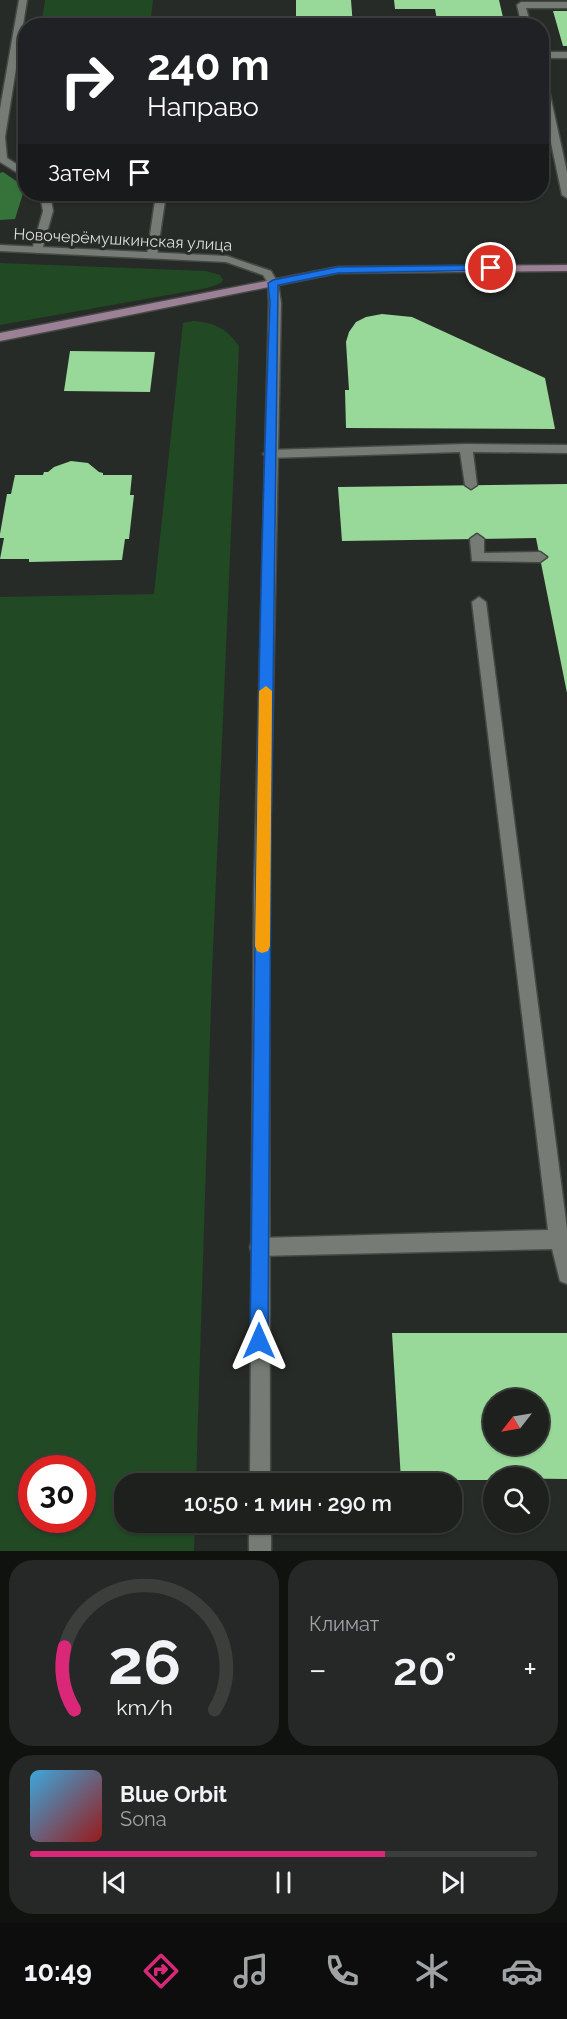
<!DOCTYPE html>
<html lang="ru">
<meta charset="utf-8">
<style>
body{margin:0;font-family:Raleway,sans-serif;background:#252826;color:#f1f3f6;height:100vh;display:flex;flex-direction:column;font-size:22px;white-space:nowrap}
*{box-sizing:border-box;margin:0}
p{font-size:20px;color:#a0a3a4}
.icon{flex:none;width:33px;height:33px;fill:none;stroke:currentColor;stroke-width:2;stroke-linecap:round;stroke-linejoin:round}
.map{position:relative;height:1551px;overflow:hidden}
.side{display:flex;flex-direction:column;gap:9px;padding:9px;background:#101210;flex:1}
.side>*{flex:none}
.top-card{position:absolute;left:18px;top:18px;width:531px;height:183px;border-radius:24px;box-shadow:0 2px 4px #0004,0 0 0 2px #3b3e3b;background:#202124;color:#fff;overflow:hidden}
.needle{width:39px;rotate:239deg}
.tools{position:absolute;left:483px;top:1389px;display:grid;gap:12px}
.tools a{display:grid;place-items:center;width:66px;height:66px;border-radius:50%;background:#1d201d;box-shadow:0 2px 4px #0004,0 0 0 2px #3b3e3b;font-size:30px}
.speed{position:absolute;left:18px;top:1455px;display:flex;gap:12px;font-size:30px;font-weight:700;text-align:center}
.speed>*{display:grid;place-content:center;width:78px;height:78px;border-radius:50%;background:#1d201d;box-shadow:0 2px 4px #0004,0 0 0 2px #3b3e3b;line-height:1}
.speed .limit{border:9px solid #d22;background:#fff;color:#111}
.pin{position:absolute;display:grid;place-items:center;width:51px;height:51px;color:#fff;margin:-26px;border:3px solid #fff;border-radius:50%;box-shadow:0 2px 6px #0007}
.me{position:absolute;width:66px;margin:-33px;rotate:0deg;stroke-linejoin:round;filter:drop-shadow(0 0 4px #0008)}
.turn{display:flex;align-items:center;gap:21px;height:126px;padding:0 30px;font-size:27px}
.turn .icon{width:78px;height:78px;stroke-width:2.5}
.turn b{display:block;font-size:42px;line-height:51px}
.then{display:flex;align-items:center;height:57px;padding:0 30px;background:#0003;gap:12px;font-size:22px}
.big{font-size:45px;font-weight:600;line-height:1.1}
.side .card{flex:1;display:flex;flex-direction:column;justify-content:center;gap:9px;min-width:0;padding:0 21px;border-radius:24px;background:#252826}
.side .dial{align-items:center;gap:0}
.dial svg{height:156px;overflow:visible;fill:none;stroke:#3b3e3b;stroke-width:7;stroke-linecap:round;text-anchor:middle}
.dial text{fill:#f1f3f6;stroke:none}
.song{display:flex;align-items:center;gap:18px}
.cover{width:72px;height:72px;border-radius:9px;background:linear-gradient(135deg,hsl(200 70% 55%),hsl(0 70% 35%))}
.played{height:6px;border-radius:3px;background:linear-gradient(90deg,#db2777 70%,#3b3e3b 70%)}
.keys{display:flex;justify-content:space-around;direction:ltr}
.heat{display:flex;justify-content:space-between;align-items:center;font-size:33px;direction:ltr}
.side .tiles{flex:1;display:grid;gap:9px;grid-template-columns:1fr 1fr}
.card:last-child{grid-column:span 2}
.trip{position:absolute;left:114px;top:1473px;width:348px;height:60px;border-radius:24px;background:#1d201d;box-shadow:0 2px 4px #0004,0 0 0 2px #3b3e3b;font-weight:600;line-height:60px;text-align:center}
.dock{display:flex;height:96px;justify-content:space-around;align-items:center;background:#0c0d0c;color:#a0a3a4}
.dock .icon{width:42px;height:42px}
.dock .active{color:#db2777}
.dock b{font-size:27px;color:#f1f3f6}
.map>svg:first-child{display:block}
.green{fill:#214923;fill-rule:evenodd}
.forest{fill:#36733a}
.building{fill:#98d899;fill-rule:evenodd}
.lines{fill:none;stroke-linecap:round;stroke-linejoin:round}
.lane-casing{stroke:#454945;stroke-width:3}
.street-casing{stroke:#454945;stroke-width:3}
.secondary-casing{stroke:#454945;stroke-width:3}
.lane{fill:#767b76;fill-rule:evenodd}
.street{fill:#767b76;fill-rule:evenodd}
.secondary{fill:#9c8196;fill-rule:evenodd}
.route{fill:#1a73e8;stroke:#114b97;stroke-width:1.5}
.slow{fill:#f59e0b}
.labels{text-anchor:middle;stroke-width:6;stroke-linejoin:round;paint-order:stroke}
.far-street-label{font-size:16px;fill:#dbdedb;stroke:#272b27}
</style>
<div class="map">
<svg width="567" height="1551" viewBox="0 0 567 1551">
<rect width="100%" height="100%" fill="#272b27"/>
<path class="green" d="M45,0H153L151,17L42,20Z
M0,263L206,271L220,275L223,280L221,283L207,288L0,325Z
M193,321C214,322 227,329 239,346L212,973L196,1483L124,1484V1522L195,1523L194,1551H0V597L154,594L183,323ZM82,1468V1520H32V1468Z"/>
<path class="forest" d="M3,172L25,187L15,219L0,220V173Z"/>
<path class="building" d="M296,0H351L353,26H296Z
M394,0H499L505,26H438L435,9H395Z
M553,11H567V46H563Z
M382,314L412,317L545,378L555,429L346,428L345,390H349L346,342L349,332L356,322L366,317Z
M70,351L155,352L150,392L64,391Z
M71,461L88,463L99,472L103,473V475H132L130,495H134L129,539H125L122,560L29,562V559H0L4,538H0V534L7,494H11L15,475H43L44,472H48L54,467Z
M567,484V693L536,538L342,541L338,487Z
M392,1333H567V1479L494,1478V1480H401ZM494,1400H538V1444H494Z"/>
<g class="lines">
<defs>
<path id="lane" d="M19,0H27L5,137L7,158L26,170V178L0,162V109Z
M567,2V8H526L531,26H522L517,5L521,2Z
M542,52H567V58H542Z
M542,78L547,81L567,172V198L562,195L542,100Z
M40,194H50L53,211L42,250L37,253L32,250L43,211Z
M156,194H166L157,255L152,258L147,255Z
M466,444L567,445V453L473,452L477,485L471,489L465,485L460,452L269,458L263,454L269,450Z
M477,534L484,539V553L540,552L547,557L540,562L472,561L470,539Z
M479,597L486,602L567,1229V1284L560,1281L552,1249L259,1256L252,1254L250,1247L252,1240L259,1238L548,1230L472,602Z"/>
<path id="street" d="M0,245L227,256L271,271L278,283L281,303L269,893L270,1484H250L254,893L269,303L268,283L263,275L226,262L0,251Z
M249,1522H271V1551H249Z"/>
<path id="secondary" d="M567,265V271L338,273L0,341V333L338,267Z"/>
</defs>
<use href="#lane" class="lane-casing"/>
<use href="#street" class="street-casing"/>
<use href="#secondary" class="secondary-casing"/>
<use href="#lane" class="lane"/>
<use href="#street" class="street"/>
<use href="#secondary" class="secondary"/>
</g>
<path class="route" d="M491,265L496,268L494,270L338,273L278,285L271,851L268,1341L266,1348L259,1350L253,1348L250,1341C255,995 256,649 270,303L268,283L273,280L338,267Z"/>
<path class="slow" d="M266,686L272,691L270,946L268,951L262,953L257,951L255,946L259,691Z"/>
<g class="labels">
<g class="far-street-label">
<text transform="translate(123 239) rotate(3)" y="6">Новочерёмушкинская улица</text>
</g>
</g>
</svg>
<div class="tools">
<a><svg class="needle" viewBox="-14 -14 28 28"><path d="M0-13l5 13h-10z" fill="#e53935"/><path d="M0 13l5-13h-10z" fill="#a0a3a4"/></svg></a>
<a><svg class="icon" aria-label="search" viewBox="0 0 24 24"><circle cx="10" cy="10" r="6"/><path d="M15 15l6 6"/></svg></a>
</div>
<div class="speed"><div class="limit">30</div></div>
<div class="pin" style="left:491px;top:268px;background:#d93025"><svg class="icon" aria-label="arrive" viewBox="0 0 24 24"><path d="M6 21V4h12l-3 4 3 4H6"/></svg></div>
<svg class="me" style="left:259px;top:1341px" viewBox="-20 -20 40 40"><path d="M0-17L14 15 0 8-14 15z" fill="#1a73e8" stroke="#fff" stroke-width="4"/></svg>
<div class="trip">10:50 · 1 мин · 290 m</div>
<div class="top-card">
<div class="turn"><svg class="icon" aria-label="right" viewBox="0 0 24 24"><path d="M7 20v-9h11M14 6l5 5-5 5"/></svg><div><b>240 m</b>Направо</div></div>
<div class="then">Затем<svg class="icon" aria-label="arrive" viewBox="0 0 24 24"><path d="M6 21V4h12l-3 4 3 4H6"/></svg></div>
</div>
</div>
<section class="side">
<div class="tiles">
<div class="card dial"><svg viewBox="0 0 100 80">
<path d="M14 69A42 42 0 1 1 86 69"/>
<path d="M14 69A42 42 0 0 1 9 37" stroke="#db2777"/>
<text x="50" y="56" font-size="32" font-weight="700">26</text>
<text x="50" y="72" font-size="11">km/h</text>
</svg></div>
<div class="card"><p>Климат</p>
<div class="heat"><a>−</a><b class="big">20°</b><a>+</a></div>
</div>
<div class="card">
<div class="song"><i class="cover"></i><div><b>Blue Orbit</b><p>Sona</p></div></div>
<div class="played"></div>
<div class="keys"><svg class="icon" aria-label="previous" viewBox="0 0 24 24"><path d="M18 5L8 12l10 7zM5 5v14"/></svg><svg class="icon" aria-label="pause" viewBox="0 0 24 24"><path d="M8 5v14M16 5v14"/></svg><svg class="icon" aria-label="next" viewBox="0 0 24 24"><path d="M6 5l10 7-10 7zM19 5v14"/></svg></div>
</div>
</div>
</section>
<nav class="dock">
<b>10:49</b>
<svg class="icon active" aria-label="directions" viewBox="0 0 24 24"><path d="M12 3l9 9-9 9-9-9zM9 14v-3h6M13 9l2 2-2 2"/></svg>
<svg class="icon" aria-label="music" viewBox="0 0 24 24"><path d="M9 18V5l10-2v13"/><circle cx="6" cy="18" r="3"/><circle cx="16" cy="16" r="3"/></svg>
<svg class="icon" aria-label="phone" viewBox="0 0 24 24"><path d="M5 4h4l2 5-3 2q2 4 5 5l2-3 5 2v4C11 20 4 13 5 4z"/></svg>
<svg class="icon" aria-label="climate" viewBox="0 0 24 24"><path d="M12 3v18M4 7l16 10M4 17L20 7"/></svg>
<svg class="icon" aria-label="car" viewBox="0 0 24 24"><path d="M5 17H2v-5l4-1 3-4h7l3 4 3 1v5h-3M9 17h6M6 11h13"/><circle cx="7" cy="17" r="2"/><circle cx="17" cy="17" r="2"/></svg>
</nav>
